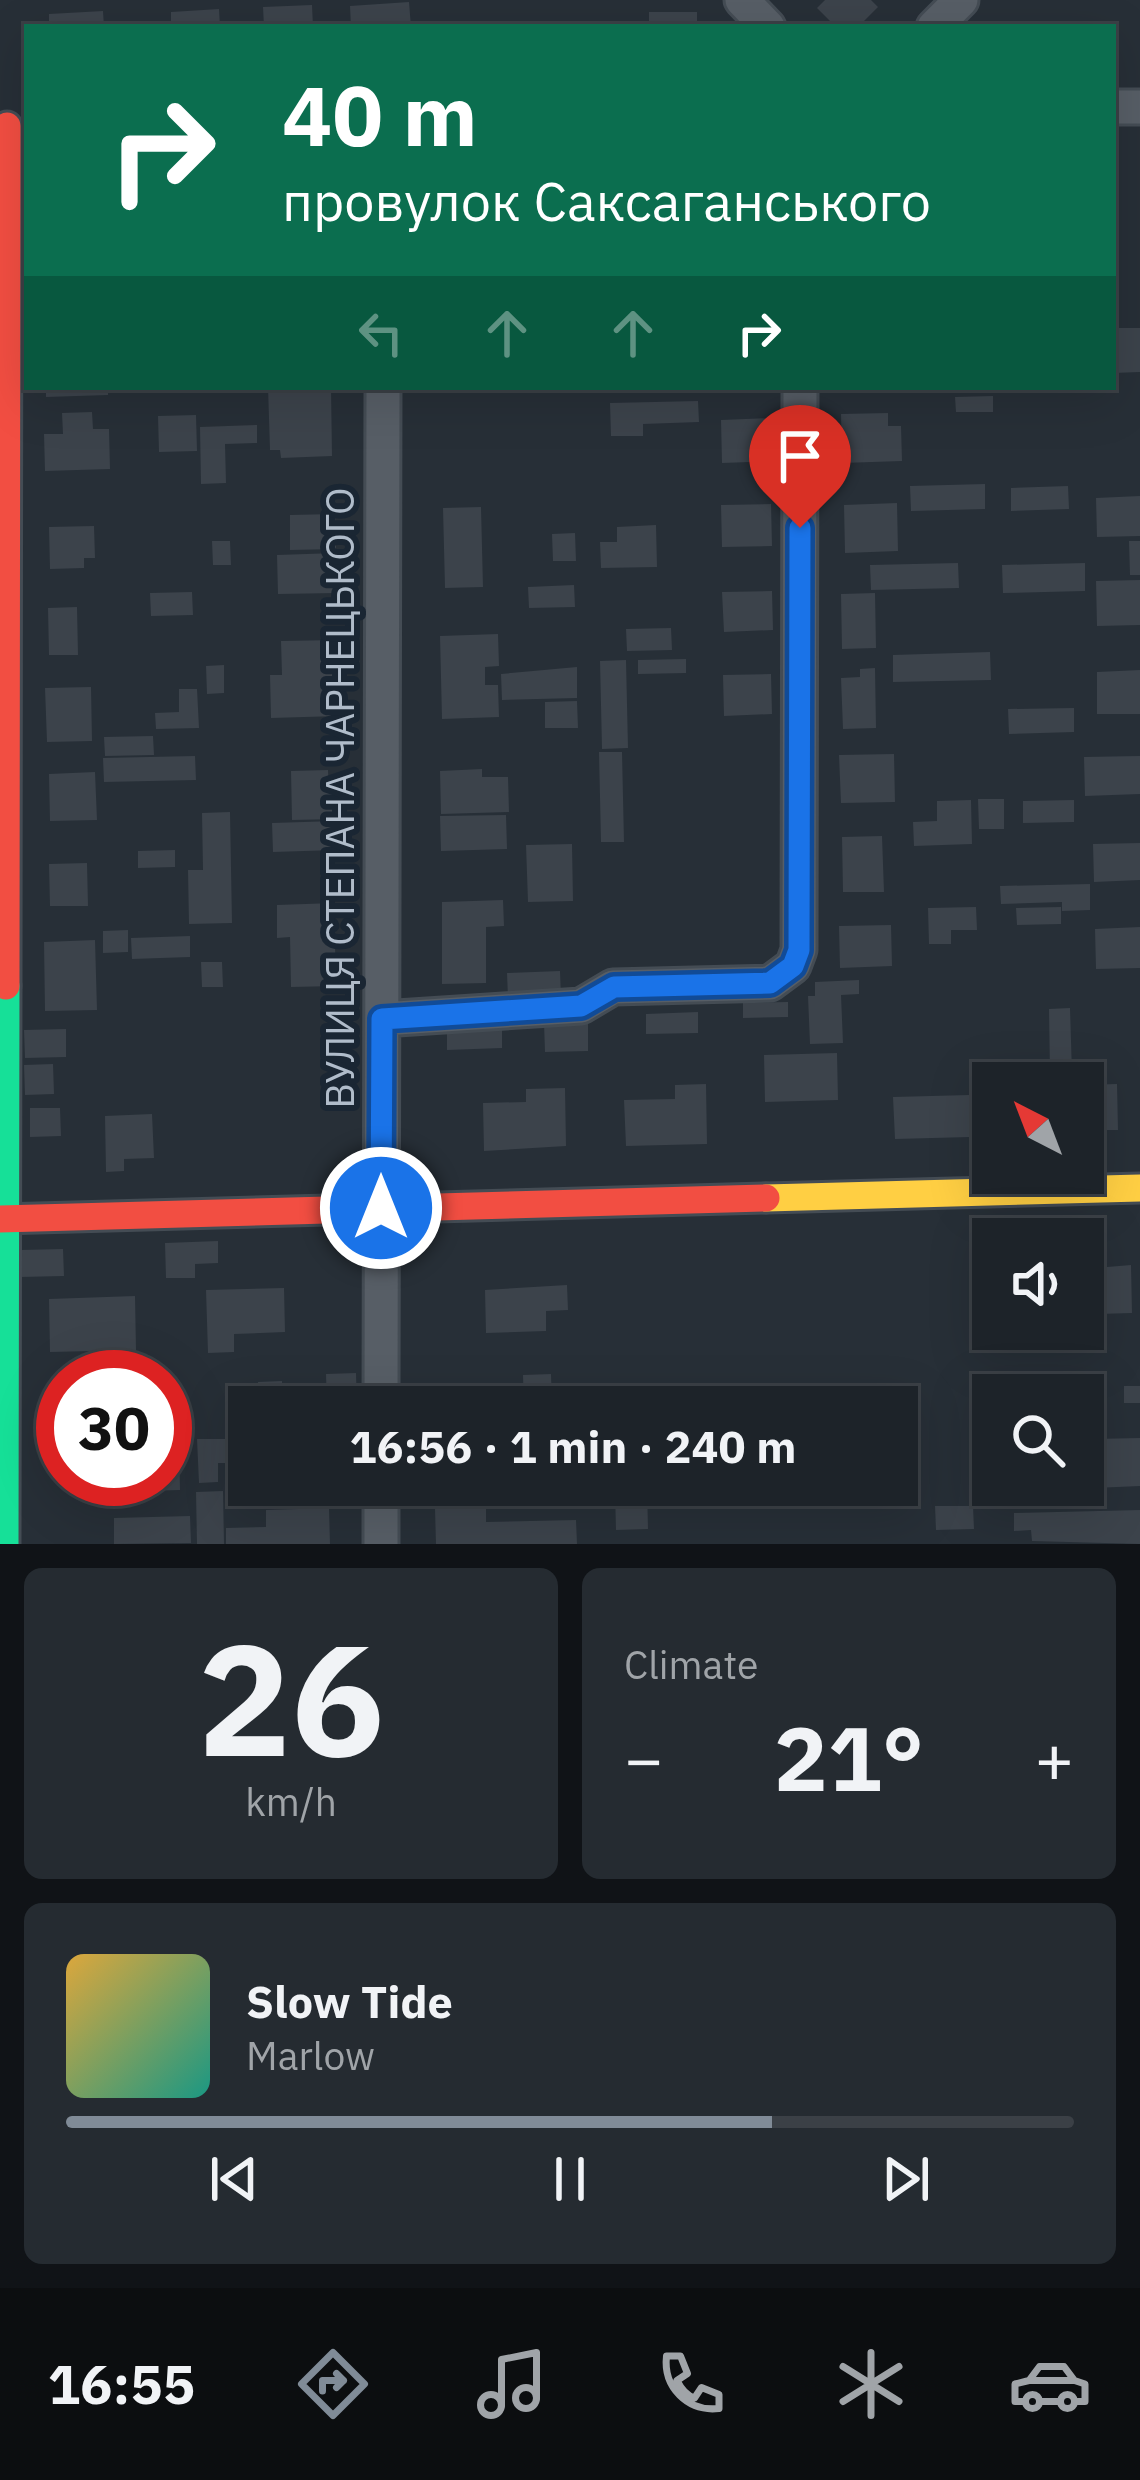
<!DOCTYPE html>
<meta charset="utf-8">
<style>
body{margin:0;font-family:"IBM Plex Sans",sans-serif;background:#252b31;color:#f1f3f6;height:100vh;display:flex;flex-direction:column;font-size:45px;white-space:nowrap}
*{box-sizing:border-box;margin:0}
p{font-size:39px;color:#a0a4a8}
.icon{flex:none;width:66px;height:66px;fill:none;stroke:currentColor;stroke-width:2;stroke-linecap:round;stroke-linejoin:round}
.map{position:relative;height:1544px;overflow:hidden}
.sheet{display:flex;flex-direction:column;gap:24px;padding:24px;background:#101317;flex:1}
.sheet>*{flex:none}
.top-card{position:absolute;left:24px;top:24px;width:1092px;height:366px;border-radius:0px;box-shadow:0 12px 48px #0002,0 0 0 3px #3b4046;background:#0b6e4f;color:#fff;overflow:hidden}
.needle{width:78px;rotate:318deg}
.controls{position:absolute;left:972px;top:1062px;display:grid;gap:24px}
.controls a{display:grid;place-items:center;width:132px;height:132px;border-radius:0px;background:#1d2329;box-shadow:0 12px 48px #0002,0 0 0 3px #3b4046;font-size:60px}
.speed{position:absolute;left:36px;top:1350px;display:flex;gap:24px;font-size:60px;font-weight:700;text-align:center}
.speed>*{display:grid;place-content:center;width:156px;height:156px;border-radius:50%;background:#1d2329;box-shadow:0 12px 48px #0002,0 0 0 3px #3b4046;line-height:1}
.speed .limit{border:18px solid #d22;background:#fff;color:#111}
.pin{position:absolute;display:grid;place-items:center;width:102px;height:102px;color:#fff;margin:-123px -51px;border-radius:50% 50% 50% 0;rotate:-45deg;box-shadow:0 0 12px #0007}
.pin .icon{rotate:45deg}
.me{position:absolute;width:132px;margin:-66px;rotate:0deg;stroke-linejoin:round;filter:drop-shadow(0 0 9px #0008)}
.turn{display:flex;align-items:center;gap:42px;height:252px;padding:0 60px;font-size:54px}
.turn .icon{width:156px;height:156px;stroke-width:2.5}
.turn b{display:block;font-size:84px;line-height:102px}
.lanes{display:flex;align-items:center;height:114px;padding:0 60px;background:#0003;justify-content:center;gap:60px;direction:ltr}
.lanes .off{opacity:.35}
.big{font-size:90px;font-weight:700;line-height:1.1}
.sheet .widget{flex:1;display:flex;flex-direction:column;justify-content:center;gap:18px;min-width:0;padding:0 42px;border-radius:18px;background:#252b31}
.sheet .dial{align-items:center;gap:0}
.dial b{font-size:156px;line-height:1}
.song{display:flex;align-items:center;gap:36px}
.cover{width:144px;height:144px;border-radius:18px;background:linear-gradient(135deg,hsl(40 70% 55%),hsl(170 70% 35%))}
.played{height:12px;border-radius:6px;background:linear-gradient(90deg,#808b97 70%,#3b4046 70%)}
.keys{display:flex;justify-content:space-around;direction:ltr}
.heat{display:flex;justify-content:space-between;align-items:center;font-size:66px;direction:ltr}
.sheet .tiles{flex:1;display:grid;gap:24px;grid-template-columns:1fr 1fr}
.widget:last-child{grid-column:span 2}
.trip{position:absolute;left:228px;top:1386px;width:690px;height:120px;border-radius:0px;background:#1d2329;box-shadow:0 12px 48px #0002,0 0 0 3px #3b4046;font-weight:700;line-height:120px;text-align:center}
.dock{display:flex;height:192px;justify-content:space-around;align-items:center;background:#0c0e10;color:#a0a4a8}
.dock .icon{width:84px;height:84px}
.dock .current{color:#808b97}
.dock b{font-size:54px;color:#f1f3f6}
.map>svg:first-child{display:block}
.building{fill:#3c434b}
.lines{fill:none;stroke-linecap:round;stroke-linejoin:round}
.street-casing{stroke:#444c54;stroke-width:39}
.fast-casing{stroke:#444c54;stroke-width:33}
.slow-casing{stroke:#444c54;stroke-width:33}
.jam-casing{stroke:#444c54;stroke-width:33}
.street{stroke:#575e66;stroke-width:33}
.fast{stroke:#16e098;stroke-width:27}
.slow{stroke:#ffcf43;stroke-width:27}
.jam{stroke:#f24e42;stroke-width:27}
.route-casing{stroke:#114b97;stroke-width:30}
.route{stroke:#1a73e8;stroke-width:21}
.labels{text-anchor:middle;stroke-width:12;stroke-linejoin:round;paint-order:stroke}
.street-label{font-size:39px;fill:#b0bcca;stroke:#1a2633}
</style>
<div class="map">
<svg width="1140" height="1544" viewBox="0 0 1140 1544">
<rect width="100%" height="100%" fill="#272f37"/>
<path class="building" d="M825,0H871L878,7L858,27H836L817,8Z
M409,2L411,27H351L350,6Z
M312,5L313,27H264L263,7Z
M219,9L220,27H171V12Z
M103,11L104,27H49V14Z
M649,12H697V27H649Z
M1113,328H1140V372L1113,373Z
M46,387H108V395L46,397Z
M268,387H331L332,456L281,458L280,450H270Z
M993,396V412H956L955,397Z
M698,401L699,422L643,424V436H611L610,403Z
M92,412L93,429H109L110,469L45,471L44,434H63L62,413Z
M888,413V426H901L902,461L842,463L841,414Z
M196,415L197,451L159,452L158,416Z
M773,418L774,461L722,463L721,420Z
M257,425V443L225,444L226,483L201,484L200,427Z
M985,484V509L911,511L910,486Z
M1068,486L1069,509L1011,511V488Z
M1140,496V536L1097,537L1096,498Z
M897,503L898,551L845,553L844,505Z
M771,504L772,546L722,547L721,505Z
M481,507L483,587L445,588L443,508Z
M335,514L336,549L290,550V515Z
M656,525L657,567L601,568L600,542H617V527Z
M94,526L95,558H84V568L50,569L49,527Z
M575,533L576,561H553L552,534Z
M212,541H230L231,565H213Z
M1129,541H1140V575H1130Z
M336,553L337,593L278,594L277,555Z
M958,563L959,588L871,590L870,565Z
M1085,563V591L1003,593L1002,565Z
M1140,580V625L1097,626L1096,581Z
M574,585L575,607L529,608L528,587Z
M772,591L773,630L724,632L722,592Z
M192,592L193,615L151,616L150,593Z
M875,593L876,648L842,649L841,594Z
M77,607L78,655H49L48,608Z
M671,628L672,650L627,651L626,629Z
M498,634L499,666L485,667V685H498L499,717L442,719L440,636Z
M337,640L338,716L271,718L270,675H282L281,641Z
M990,652L991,680L893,682V655Z
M686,659V673L638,674V660Z
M626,660L628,748L602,749L600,661Z
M224,665V693L207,694L206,666Z
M577,667V698L502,700L501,674Z
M875,668L876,728L843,729L841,678L860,677V669Z
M1140,670V714H1097V672Z
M771,674L772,714L724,716L723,675Z
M91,687L92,741L47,742L45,688Z
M179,689H197L199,728L156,729L155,713L179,712Z
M577,701L578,728H545V702Z
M1074,708V732L1009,734L1008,709Z
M153,736L154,755L105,756L104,737Z
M599,752H622L624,842H601Z
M894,754L895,802L841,803L839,755Z
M195,756L196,780L104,782L103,758Z
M1140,756V794L1085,796L1084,757Z
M482,769V777H508L509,812L441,814L440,771Z
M328,770L329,792H337L338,819L292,820L291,771Z
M95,772L97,820L50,821L49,774Z
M978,799H1004V829H979Z
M971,800L972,844L914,846L913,822L937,821V801Z
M1074,800V822L1023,823V801Z
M230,812L232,923L189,924L188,870H203L202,813Z
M506,815L507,849L441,851L440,816Z
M335,821L336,850L273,852L272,823Z
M882,836L884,892H843L842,837Z
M1140,843V880L1094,882L1093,844Z
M572,844L573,901L528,902L526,845Z
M175,850V867L138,868V851Z
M87,863L88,906H50L49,864Z
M1090,884V910L1062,911V902L1001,904L1000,886Z
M503,900L504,926L486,927V983L442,984V902Z
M334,903L336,986L291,987L290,937L277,938V905Z
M976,907L977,930H951V944H929L928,908Z
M1061,907V924L1017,925L1016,908Z
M891,925L892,966L840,968L839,926Z
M1140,927V968L1096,969L1095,929Z
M128,930V952L103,953V931Z
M190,936V957L132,959L131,938Z
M95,940L97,1010L45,1011L44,942Z
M201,962H222L223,987H202Z
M560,971L561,997L508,998L507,973Z
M859,980V994L841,995L843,1043L810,1044L808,996H815V982Z
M788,1002V1017L743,1018V1003Z
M1070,1008L1072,1073L1050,1074L1049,1009Z
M698,1012V1033L646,1034V1014Z
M588,1022V1051L545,1052L544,1023Z
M502,1027V1048L447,1050V1028Z
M66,1029V1057L25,1058L24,1030Z
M837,1053L838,1100L765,1102L764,1055Z
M53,1064L54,1094L25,1095L24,1065Z
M706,1084L707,1144L626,1146L624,1100L675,1099V1085Z
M1117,1084L1118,1130H1083V1085Z
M565,1088L566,1146L484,1151L483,1103L526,1102V1089Z
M969,1095L970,1137L895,1139L893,1097Z
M30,1108H60L61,1136L30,1137Z
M152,1114L154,1158L124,1159V1171L106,1172L105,1116Z
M218,1241V1263L195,1264V1278H166L165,1243Z
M63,1249L64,1276L20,1277V1250Z
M1131,1265L1132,1313L1099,1314L1098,1282L1097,1308H1083V1269Z
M567,1285L568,1310L546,1311V1331L486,1333L485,1290Z
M284,1288L285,1332L234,1334V1352L208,1353L206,1290Z
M135,1296L136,1350L50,1352L49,1299Z
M1081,1371H1106V1401L1083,1402Z
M356,1373L357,1407H327L326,1374Z
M551,1374L552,1407H524L523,1375Z
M282,1381L283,1407H259L258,1382Z
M1124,1386H1140V1403H1124Z
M993,1417V1448L984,1449L983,1418Z
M1140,1438V1486L1094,1488L1093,1439Z
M197,1439H230V1463H218V1482L199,1483Z
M165,1441H179L180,1490L145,1491V1479H165Z
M598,1485H647L648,1529L616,1530L615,1493L599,1494Z
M223,1491L224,1544H197L196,1492Z
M935,1506H973L974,1529L936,1530Z
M329,1508L330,1544H226V1528L266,1527V1510Z
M486,1508V1522L576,1520L577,1544H436L435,1509Z
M1140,1510V1544L1032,1541L1031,1530L1014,1531V1513Z
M190,1516L191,1543L114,1544V1518Z"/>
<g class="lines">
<defs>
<path id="street" d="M742,0L768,27
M934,27L961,0
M1113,107H1140
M382,1019L581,1006L613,987L770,983L793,966L799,950L800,387
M381,1407L383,387
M381,1544V1485"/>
<path id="fast" d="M5,1544L6,986"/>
<path id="slow" d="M766,1198L1140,1188"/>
<path id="jam" d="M6,986L7,126
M0,1219L766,1198"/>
</defs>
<use href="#street" class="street-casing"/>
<use href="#fast" class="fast-casing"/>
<use href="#slow" class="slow-casing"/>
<use href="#jam" class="jam-casing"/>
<use href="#street" class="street"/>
<use href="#fast" class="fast"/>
<use href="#slow" class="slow"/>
<use href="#jam" class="jam"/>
</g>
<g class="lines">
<defs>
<path id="route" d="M381,1208L382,1019L581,1006L614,987L770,983L793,966L799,950L800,528"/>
</defs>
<use href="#route" class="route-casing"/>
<use href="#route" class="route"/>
</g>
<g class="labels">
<g class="street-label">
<text transform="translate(340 798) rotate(-90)" y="14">ВУЛИЦЯ СТЕПАНА ЧАРНЕЦЬКОГО</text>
</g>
</g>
</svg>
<div class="controls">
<a><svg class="needle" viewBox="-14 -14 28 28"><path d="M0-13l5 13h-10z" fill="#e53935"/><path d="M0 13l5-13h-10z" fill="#a0a4a8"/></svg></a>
<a><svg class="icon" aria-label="sound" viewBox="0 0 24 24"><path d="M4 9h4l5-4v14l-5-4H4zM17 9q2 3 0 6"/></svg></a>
<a><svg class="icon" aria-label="search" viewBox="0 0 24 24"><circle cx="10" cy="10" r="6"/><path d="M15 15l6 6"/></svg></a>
</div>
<div class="speed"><div class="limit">30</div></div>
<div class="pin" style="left:800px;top:528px;background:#d93025"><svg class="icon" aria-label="arrive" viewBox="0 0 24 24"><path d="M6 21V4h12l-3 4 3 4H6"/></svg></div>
<svg class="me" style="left:381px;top:1208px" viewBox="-20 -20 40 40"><circle r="17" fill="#1a73e8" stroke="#fff" stroke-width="3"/><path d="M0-11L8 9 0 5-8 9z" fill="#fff"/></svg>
<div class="trip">16:56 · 1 min · 240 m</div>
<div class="top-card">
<div class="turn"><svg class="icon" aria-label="right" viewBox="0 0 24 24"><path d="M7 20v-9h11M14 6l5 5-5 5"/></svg><div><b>40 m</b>провулок Саксаганського</div></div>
<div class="lanes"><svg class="icon off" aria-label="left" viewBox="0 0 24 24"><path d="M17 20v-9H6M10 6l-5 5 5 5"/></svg><svg class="icon off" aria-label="ahead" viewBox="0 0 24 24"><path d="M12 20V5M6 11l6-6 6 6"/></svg><svg class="icon off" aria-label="ahead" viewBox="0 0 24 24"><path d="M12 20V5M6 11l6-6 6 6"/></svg><svg class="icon" aria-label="right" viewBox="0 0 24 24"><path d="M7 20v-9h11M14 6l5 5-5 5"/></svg></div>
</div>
</div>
<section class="sheet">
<div class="tiles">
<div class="widget dial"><b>26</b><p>km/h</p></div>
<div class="widget"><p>Climate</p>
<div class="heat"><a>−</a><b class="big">21°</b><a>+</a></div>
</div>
<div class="widget">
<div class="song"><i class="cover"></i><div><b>Slow Tide</b><p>Marlow</p></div></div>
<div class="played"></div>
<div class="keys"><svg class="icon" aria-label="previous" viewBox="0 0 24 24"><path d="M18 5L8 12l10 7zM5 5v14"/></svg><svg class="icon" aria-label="pause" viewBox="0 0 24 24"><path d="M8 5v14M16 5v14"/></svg><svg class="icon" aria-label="next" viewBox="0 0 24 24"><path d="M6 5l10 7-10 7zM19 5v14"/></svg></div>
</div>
</div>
</section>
<nav class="dock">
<b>16:55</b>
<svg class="icon current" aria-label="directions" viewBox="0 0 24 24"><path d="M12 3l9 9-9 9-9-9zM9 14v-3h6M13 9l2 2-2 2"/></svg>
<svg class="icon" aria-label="music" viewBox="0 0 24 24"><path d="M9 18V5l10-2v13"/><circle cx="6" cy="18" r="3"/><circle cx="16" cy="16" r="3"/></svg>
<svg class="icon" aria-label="phone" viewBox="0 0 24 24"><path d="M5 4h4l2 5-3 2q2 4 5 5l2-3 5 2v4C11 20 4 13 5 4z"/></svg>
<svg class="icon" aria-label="climate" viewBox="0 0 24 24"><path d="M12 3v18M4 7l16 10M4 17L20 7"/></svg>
<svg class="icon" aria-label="car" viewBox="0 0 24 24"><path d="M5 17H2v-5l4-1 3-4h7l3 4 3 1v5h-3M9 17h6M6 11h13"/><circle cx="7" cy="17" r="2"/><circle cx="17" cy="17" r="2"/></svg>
</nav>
